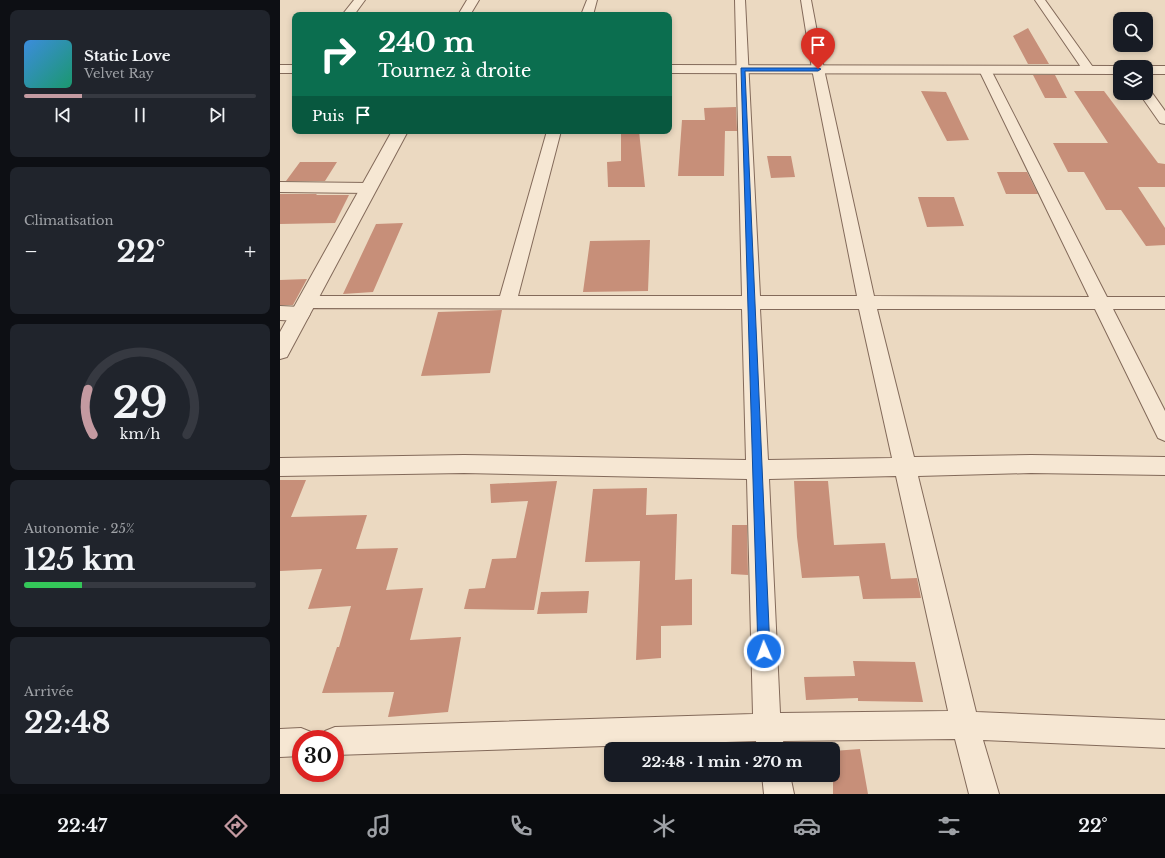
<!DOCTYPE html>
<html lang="fr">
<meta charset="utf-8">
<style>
body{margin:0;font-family:"Libre Baskerville",serif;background:#20242c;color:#f1f3f6;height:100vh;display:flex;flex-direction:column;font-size:15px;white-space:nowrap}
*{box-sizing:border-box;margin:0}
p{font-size:13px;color:#9ea1a6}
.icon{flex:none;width:22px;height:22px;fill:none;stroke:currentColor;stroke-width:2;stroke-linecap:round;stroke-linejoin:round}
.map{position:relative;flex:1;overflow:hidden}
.sheet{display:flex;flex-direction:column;gap:10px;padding:10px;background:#0d0f14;width:280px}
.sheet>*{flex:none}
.top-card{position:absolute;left:12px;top:12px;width:380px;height:122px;border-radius:8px;box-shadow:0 2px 6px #0003;background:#0b6e4f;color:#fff;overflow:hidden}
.fabs{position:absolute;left:833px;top:12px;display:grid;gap:8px}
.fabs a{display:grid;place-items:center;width:40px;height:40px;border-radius:8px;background:#171b24;box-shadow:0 2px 6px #0003;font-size:20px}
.speed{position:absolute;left:12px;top:730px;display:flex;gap:8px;font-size:20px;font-weight:700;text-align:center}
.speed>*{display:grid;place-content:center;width:52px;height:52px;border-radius:50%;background:#171b24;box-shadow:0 2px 6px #0003;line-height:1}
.speed .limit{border:6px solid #d22;background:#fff;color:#111}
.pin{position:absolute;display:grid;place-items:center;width:34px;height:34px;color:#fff;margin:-41px -17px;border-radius:50% 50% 50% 0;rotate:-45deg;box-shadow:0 0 4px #0007}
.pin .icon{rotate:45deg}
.me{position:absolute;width:44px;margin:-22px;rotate:358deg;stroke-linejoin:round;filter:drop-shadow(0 0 3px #0008)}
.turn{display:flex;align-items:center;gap:14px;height:84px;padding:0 20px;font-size:18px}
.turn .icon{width:52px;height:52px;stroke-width:2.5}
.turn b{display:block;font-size:28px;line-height:34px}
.then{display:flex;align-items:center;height:38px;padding:0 20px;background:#0003;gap:8px;font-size:15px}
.big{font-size:30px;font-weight:800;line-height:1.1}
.sheet .tile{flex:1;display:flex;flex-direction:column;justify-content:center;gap:6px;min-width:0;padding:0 14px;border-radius:8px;background:#20242c}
.sheet .dial{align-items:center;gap:0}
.dial svg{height:104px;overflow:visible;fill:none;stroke:#363941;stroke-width:7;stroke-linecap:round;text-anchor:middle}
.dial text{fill:#f1f3f6;stroke:none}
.song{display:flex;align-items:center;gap:12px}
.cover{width:48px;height:48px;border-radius:6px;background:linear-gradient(135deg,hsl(210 70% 55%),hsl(160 70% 35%))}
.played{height:4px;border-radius:2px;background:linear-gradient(90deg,#c49aa1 25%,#363941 25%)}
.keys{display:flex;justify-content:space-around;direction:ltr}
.heat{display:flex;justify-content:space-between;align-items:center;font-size:22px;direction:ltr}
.charge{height:6px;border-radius:3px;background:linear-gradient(90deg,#34c759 25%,#363941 0)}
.trip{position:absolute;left:324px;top:742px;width:236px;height:40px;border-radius:8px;background:#171b24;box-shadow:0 2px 6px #0003;font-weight:800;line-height:40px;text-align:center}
.dock{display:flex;height:64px;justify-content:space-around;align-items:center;background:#090b0e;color:#9ea1a6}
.dock .icon{width:28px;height:28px}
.dock .selected{color:#c49aa1}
.dock b{font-size:18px;color:#f1f3f6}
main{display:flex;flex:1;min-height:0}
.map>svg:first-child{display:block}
.building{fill:#c78f79}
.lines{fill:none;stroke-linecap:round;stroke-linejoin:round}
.minor-casing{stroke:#836a5a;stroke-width:2}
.tertiary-casing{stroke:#836a5a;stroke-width:2}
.minor{fill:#f6e7d3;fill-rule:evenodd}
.tertiary{fill:#f6e7d3;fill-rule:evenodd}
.route{fill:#1a73e8;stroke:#114b97}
</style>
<main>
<section class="sheet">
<div class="tile">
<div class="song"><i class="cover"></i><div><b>Static Love</b><p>Velvet Ray</p></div></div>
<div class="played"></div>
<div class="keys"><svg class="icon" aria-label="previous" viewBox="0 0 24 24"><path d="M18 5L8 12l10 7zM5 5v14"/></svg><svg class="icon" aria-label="pause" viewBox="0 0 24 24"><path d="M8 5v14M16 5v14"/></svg><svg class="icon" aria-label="next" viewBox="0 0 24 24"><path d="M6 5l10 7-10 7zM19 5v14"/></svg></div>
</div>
<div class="tile"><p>Climatisation</p>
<div class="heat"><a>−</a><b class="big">22°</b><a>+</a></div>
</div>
<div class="tile dial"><svg viewBox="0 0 100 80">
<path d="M14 69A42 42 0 1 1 86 69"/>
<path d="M14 69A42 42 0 0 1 10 34" stroke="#c49aa1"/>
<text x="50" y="56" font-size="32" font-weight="700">29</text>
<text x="50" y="72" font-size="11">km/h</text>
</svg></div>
<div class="tile"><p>Autonomie · 25%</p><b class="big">125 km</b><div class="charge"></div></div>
<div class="tile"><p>Arrivée</p><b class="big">22:48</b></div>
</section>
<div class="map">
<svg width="885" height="794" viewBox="0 0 885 794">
<rect width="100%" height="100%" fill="#ebd9c1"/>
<path class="building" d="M748,28L769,64H748L733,36Z
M753,75H775L787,98H765Z
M641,91L666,92L689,140L667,141Z
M794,91H824L878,163L885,164V187H858L885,228V245L866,246L841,210H826L804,172H788L773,143H828Z
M456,107L457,131H445L444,176H398L402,120H425L424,108Z
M341,131H359L365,187H328L327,162L341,161Z
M487,156H511L515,177L491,178Z
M20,162H57L45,181H6Z
M717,172H747L758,194H726Z
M0,194H37L36,195H69L55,223L0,224Z
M638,197H674L684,226L647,227Z
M123,223L93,292L63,294L96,224Z
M370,240L368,291L303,292L310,241Z
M27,279L13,305H0V280Z
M222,310L210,373L141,376L158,312Z
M0,480H26L11,517L87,515L76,549L118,548L106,590L143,588L130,640L181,637L168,712L108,717L114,692L42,693L57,647H59L71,606L28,609L42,569L0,571Z
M277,481L254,610L184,609L189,589L205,588L212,559L236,558L248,501L211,503L210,484Z
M514,481H548L554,545L605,543L611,579L637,578L641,598L583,599L579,576L522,578L517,537Z
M367,488L366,515L397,514L395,580L412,579V625L381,626V658L356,660L360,561L305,562L313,489Z
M452,525H467L468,575L451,574Z
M309,591L307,613L257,614L261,592Z
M573,661L635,662L643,702L578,701V698L526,700L524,677L575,676Z
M580,749L588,794H553V751Z"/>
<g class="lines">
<defs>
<path id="minor" d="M74,0H85L74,15H62Z
M307,0H317L313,15H301Z
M455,0H465L480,296H577L532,69L521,0H531L544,69L594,296L809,297L699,70L701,67H709L711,70L827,297H885V309H833L885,411V441L878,438L815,309H597L634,457L751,455L885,457V475L751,473L638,476L696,712L885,720V748L703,740L719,794H689L675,739L503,741L505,749H477L476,741L55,755V739H42L45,731L55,727L473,714L467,479L184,473L0,476V458L184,455L466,460L462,309L27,308L21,306L18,302L21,298L27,296H220L267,131H281L238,296H462ZM480,309H579L612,458L488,460ZM616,476L668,711L500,713L489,479Z
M755,0H765L815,70L813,73H805Z
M866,89L870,90L885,111V124L880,123L859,93H866Z
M0,182L89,183L94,185L97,188L94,191L89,193L0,192Z
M0,306L21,307L27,309L30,314L27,319L21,321L0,320Z
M21,728L31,732L34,739H21V756L0,757V729Z
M482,775H510L514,794H484Z"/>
<path id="tertiary" d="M187,0H199L190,15H178Z
M0,65H15V73H0Z
M389,65L840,66L844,67H840V74L389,73Z
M866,66H885V74H866V67H862Z
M112,131H128L7,357L0,359V332Z"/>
</defs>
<use href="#minor" class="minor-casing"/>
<use href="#tertiary" class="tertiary-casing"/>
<use href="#minor" class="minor"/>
<use href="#tertiary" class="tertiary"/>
</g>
<path class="route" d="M461,68H538L541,69L538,71H465L490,651L488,656L484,657L480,656L478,651Z"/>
</svg>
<div class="fabs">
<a><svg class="icon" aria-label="search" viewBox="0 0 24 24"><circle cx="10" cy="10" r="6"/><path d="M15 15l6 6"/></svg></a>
<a><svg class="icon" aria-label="layers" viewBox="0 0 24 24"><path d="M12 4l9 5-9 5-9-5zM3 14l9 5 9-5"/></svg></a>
</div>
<div class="speed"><div class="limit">30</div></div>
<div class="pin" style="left:538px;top:69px;background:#d93025"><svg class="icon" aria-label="arrive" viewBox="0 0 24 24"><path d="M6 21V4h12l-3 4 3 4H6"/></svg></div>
<svg class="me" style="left:484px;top:651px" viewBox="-20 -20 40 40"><circle r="17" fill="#1a73e8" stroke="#fff" stroke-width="3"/><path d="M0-11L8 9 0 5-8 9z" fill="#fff"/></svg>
<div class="trip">22:48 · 1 min · 270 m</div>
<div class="top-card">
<div class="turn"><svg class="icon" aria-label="right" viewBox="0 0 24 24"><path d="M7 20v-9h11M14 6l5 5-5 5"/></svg><div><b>240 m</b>Tournez à droite</div></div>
<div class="then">Puis<svg class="icon" aria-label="arrive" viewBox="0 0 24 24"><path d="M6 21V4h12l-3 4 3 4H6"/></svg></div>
</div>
</div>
</main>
<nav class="dock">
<b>22:47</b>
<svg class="icon selected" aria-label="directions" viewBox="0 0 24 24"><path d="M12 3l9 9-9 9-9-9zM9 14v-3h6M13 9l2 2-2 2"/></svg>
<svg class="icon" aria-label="music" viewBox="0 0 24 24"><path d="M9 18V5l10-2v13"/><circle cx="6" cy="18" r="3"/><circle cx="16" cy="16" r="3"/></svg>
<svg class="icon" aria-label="phone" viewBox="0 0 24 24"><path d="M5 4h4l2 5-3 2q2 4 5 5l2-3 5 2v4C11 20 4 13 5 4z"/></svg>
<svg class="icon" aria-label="climate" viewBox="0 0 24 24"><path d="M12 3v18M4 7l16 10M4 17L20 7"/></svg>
<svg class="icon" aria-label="car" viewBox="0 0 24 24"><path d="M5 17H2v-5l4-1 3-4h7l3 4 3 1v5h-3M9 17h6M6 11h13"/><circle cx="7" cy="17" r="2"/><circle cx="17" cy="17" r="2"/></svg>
<svg class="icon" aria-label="filters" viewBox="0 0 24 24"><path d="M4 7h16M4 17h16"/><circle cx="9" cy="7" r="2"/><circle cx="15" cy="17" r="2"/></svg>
<b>22°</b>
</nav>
